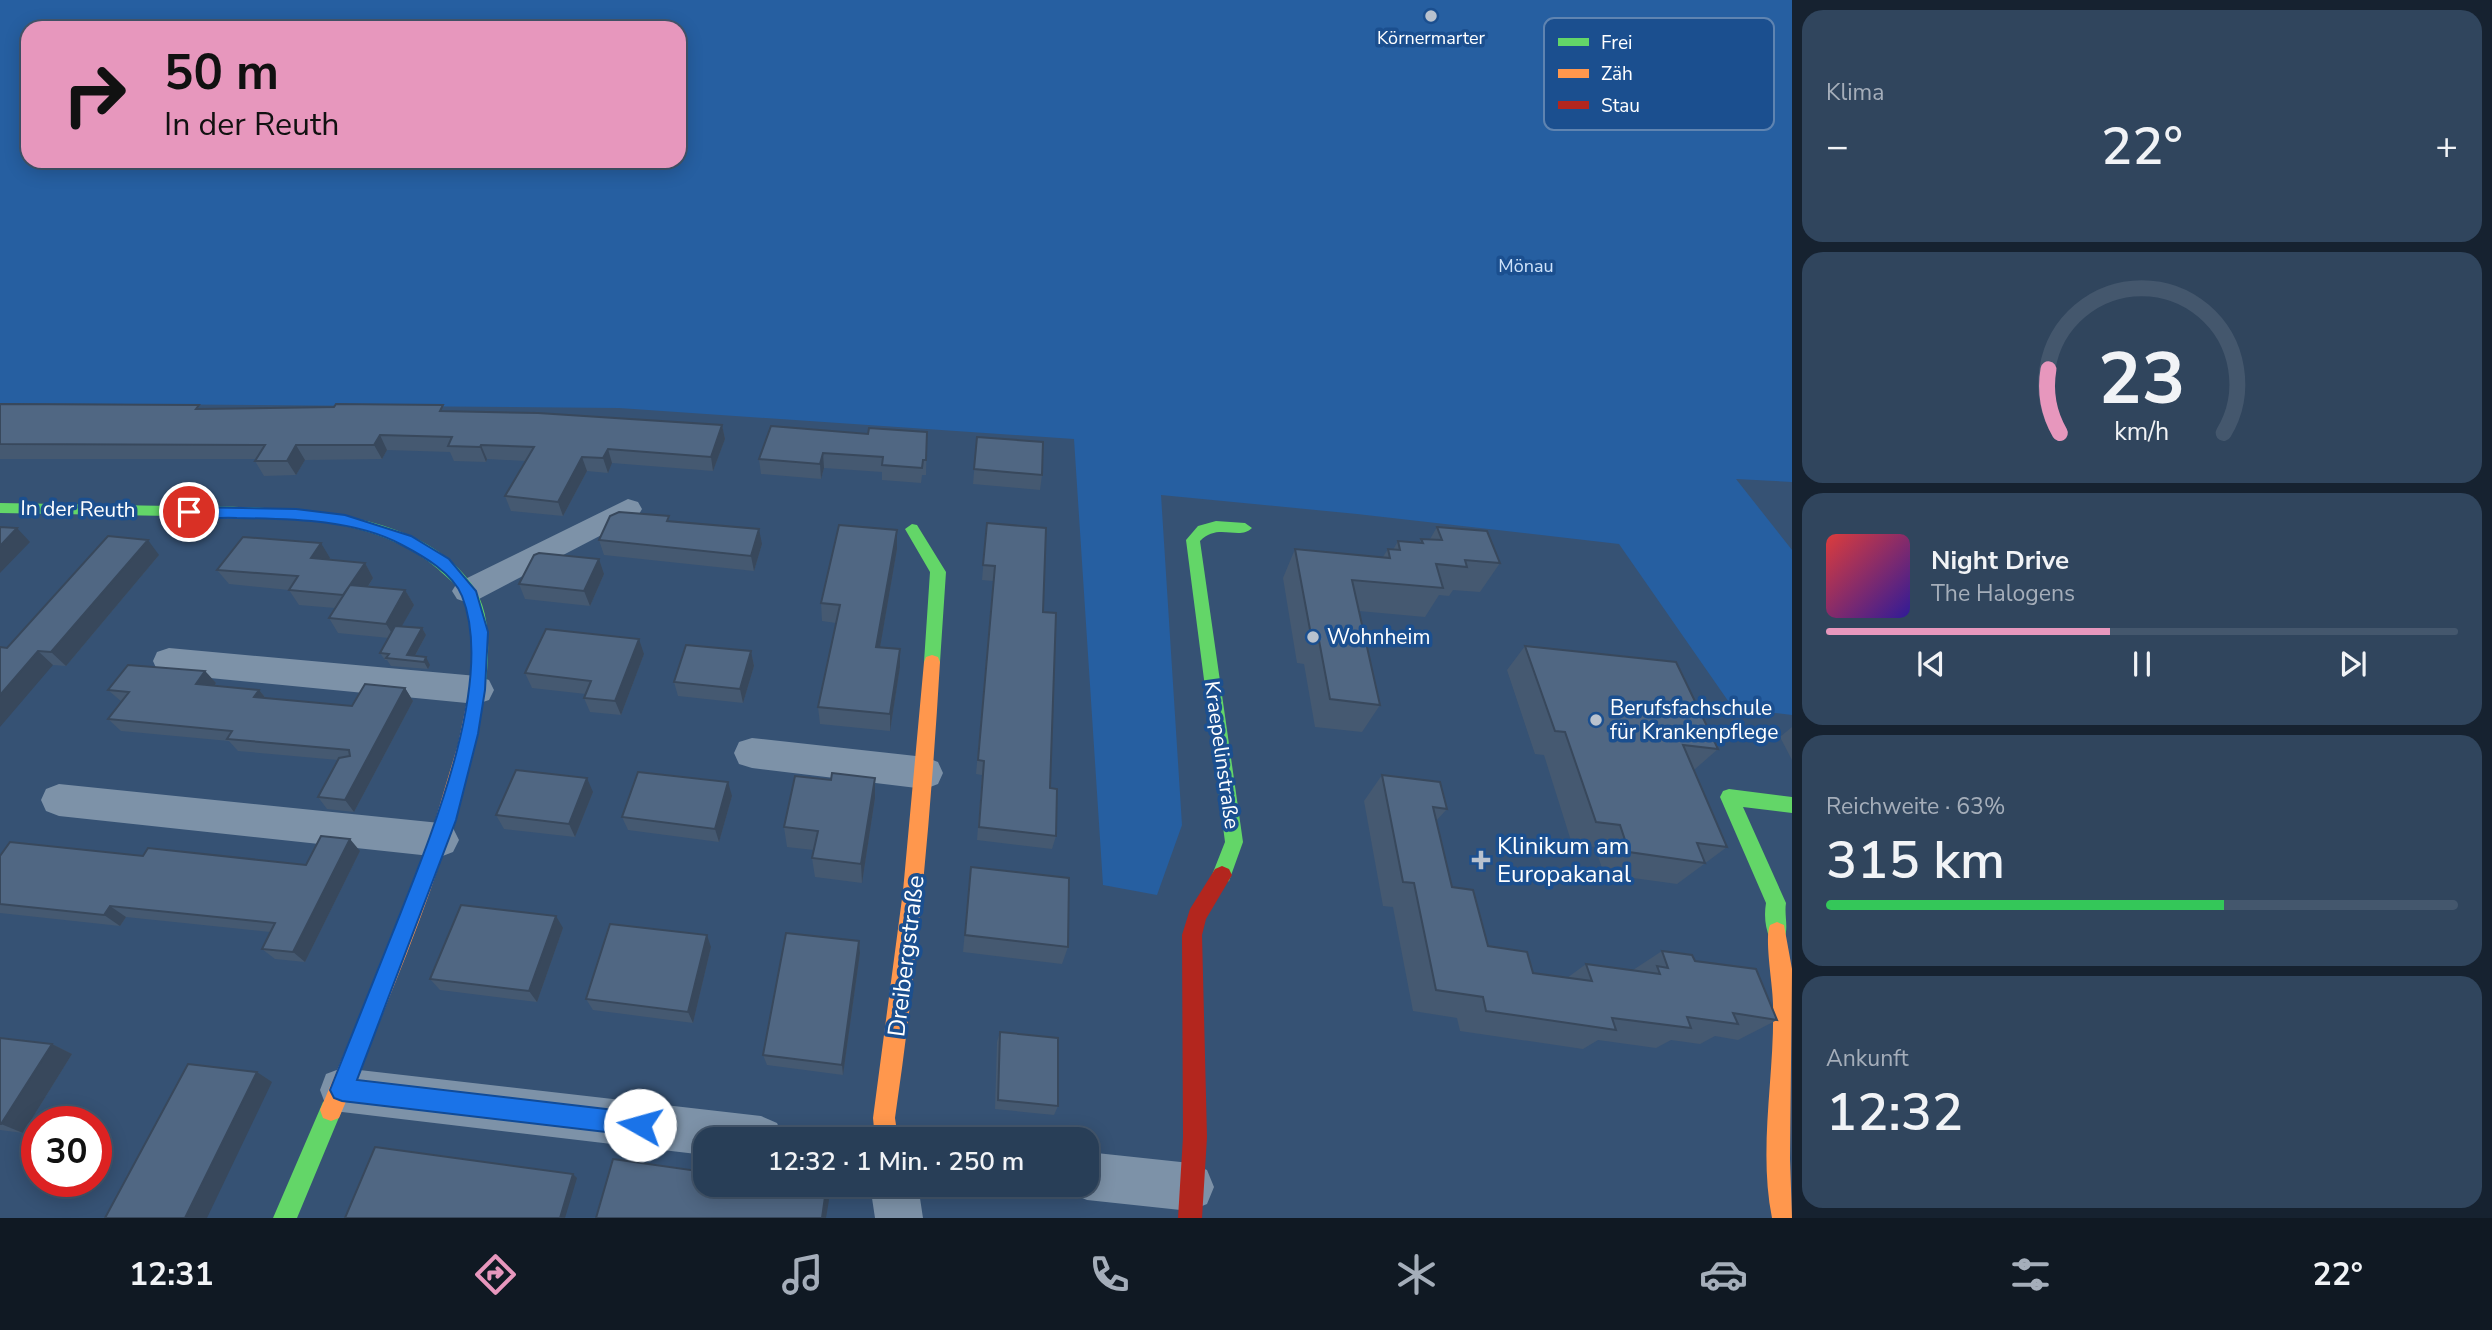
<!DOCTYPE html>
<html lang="de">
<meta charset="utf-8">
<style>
body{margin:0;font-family:"Nunito Sans",sans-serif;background:#30455d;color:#f1f3f6;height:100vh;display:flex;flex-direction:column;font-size:26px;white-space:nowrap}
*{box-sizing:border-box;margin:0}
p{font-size:23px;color:#a5aeba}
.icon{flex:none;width:38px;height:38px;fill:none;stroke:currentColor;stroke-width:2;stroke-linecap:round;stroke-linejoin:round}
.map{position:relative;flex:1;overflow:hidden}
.side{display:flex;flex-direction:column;gap:10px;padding:10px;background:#162230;width:700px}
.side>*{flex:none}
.hud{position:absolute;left:21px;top:21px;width:665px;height:147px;border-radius:21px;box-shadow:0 4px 18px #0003,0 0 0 2px #44576d;background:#e797bd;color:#111;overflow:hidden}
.speed{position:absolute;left:21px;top:1106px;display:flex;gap:14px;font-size:35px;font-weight:700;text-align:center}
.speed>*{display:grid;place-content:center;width:91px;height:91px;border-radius:50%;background:#283e57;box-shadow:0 4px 18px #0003,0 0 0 2px #44576d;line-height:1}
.speed .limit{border:10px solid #d22;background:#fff;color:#111}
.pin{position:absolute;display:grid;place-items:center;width:60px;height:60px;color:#fff;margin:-30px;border:4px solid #fff;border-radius:50%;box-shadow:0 2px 7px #0007}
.me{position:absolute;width:77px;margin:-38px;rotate:277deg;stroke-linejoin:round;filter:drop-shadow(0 0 5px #0008)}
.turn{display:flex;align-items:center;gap:24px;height:147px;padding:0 28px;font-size:32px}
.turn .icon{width:91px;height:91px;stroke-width:2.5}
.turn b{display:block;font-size:49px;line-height:60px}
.big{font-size:52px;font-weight:600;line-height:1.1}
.side .tile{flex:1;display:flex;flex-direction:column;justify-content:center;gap:10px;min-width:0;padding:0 24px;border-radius:21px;background:#30455d}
.side .dial{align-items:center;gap:0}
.dial svg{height:182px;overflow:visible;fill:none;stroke:#44576d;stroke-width:7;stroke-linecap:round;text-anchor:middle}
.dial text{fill:#f1f3f6;stroke:none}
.song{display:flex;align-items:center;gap:21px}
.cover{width:84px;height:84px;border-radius:10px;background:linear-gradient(135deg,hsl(0 70% 55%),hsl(250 70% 35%))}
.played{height:7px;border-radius:4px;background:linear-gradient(90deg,#e797bd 45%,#44576d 45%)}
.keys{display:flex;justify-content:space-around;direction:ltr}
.heat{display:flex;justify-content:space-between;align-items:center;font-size:38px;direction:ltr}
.charge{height:10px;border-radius:5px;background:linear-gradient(90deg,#34c759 63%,#44576d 0)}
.trip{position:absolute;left:693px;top:1127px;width:406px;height:70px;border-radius:21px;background:#283e57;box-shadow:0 4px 18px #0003,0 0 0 2px #44576d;font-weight:600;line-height:70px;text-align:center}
.dock{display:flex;height:112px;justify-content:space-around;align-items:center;background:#101923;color:#a5aeba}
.dock .icon{width:49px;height:49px}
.dock .current{color:#e797bd}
.dock b{font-size:32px;color:#f1f3f6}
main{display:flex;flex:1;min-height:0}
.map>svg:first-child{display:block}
.green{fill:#265fa1;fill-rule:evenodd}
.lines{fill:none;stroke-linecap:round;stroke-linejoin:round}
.street{fill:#7d92a8;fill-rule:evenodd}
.fast{fill:#63d668;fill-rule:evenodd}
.slow{fill:#ff974d;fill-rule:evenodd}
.jam{fill:#b3261e;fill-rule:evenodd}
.wall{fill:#455971}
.shaded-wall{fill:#38485c}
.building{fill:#506783;stroke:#38485c;stroke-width:2}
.route{fill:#1a73e8;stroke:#114b97;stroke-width:2}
.poi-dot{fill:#b9c2ce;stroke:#1b4f8f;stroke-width:2.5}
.labels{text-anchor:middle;stroke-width:7;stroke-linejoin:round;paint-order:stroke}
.far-poi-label{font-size:18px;fill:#fff;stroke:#1b4f8f}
.far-park-label{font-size:18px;fill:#cfe3fa;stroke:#1b4f8f}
.street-label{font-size:21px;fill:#fff;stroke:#1b4f8f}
.poi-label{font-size:21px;fill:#fff;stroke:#1b4f8f;text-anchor:start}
.near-poi-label{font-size:24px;fill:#fff;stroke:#1b4f8f;text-anchor:start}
.near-street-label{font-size:24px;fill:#fff;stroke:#1b4f8f}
.key{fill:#1b4f8f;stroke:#5f84b1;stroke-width:2}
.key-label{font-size:19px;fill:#fff}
</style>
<main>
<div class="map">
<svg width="1792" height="1218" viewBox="0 0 1792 1218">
<rect width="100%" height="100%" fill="#365274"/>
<path class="green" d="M0,0H1792V482L1736,479L1792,550V715L1733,708L1619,544L1357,514L1161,495L1182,825L1157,895L1103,885L1074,439L619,408L0,403ZM28,28H679V161H28Z"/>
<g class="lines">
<path class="street" d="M628,499L638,502L642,509L638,516L479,599L468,603L457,599L452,591L457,583Z
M169,648L477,676L489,680L494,690L489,700L477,704L169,674L157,670L153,661L157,652Z
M752,738L925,757L938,762L943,773L938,784L925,789L752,768L739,764L734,753L739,742Z
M59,784L440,823L453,828L459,840L453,852L440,857L59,816L46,811L41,800L46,789Z
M342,1068L761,1116L777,1123L784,1139H705V1155L342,1112L326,1106L320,1090L326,1074Z
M1087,1152L1190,1163L1207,1170L1214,1187L1207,1204L1190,1211L1087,1200L1070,1193L1067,1185H1087Z
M870,1185H918L923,1218H875Z"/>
<path class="fast" d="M0,503C57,504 114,505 171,506C260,508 411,500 471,583C493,613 489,656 485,691L483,696L477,698L471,696L469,691C473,660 478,620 460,591C455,583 445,576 438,569C365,508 259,518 171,516C114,515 57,514 0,513Z
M1216,521L1245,523L1252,528C1239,541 1218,522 1200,541L1243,842L1229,881L1222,884L1215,881L1212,875L1225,842L1186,540L1198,526Z
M912,524L917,525L946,572L940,662L938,667H926L924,662L930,572L905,529Z
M1729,789L1792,797V813L1743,807L1786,903C1784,915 1789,928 1784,939L1777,942L1770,939C1765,927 1764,915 1766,903L1720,797L1723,791Z
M331,1099L339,1102L342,1110L297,1218H273L323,1102Z"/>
<path class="slow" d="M932,655L938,657L940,662C931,815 917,967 895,1118L898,1139H875L873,1118L903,891L924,662L926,657Z
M477,684L483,686L485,691C458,841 398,978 339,1118L331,1121L323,1118L320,1110L386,956L426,851L458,744L469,691L471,686Z
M1777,922L1784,925L1792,969L1790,1159L1792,1218H1772C1758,1148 1775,1075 1773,1004C1773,986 1764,938 1770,925Z"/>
<path class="jam" d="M1222,866L1229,869L1232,875L1206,919L1202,935L1207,1137L1202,1218H1178L1183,1137L1182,935L1190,909L1215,869Z"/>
</g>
<path class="wall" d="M0,404L202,409L445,411L722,425L725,439L713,471L612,463L608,473L587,471L563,516L511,511L505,496L526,461L487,459L486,462L454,461L450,452L387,450L382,459L305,460L296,475L264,476L255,461L256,459H0Z
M927,432L926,475H922L921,483L882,480V472L824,468L821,479L761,474L759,459L868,434Z
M977,437L1042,475L1040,490L973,484Z
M671,521L762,544L754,571L604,555L599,540Z
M987,523L1043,612L1050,788L1056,836L1052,849L977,840L982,775L976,774L993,581L982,580Z
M1437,527L1500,563L1480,592L1453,590L1449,596L1439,595L1425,617L1359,611L1380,705L1362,732L1315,727L1304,664L1297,663L1283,578L1295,549L1383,557L1388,549L1393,550L1398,541L1419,543L1421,539H1430Z
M897,530V549L880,647L900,667L890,731L820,724L818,707L836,623L822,621L821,603Z
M159,555L66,666L53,665L7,648Z
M330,558V560L365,563L373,578L368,587L405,590L414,605L401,627L422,628L426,635L415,656L430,665L428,669L391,666L387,660H385L380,653L389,638L338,633L329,618L335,608L299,605L289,590L229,584L217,570Z
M604,574L590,606L525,599L519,584Z
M1525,646L1718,749L1694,770L1727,847L1677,884L1604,874L1595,847L1572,844L1544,755L1535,754L1507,670Z
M751,651L754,666L743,703L678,696L674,682Z
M644,654L621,715L590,712L584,698L586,694L532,688L525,673Z
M205,671L216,683L214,686L259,690L266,698L352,706L405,688L413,701L354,812L327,809L318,797L338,760L238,751L229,741L121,731L108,719L122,702L108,690Z
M1792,727V760L1780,737Z
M1382,775L1447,809L1436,821L1452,887L1488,946L1533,973L1567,978L1586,964L1633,970L1662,951L1695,961L1777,1020L1738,1040L1715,1036L1700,1044L1671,1040L1656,1048L1598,1040L1583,1049L1460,1031L1457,1018L1413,1011L1393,907L1383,906L1364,801Z
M593,792L575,837L504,829L496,815Z
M732,796L719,842L628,830L622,817Z
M875,798L862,883L815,877L812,858L814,850L787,847L784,827Z
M360,851L305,962L275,959L262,949L270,932L126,917L120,926L0,913V856H143L306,865Z
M971,867L1068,947L1062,964L963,952Z
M563,928L537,1002L440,990L430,979Z
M859,941L860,953L843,1075L767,1065L763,1055Z
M711,947L693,1023L593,1010L586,999Z
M1000,1032L1058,1106L1054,1115L995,1109L997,1042Z
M0,1038L52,1044L72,1054L23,1133L0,1130Z"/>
<path class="shaded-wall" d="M722,425L725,439L713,471L711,457Z
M380,435L387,450L382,459L374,445Z
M296,445L305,460L296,475L287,461Z
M481,445L487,459L486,462L480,447Z
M608,449L612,463L608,473L603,458Z
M823,453L824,468L821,479L820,464Z
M582,457L587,471L563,516L558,502Z
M17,528L30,542L0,573V546Z
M759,529L762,544L754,571L751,556Z
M897,530V549L877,665L876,647Z
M148,540L159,555L66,666L51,652Z
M321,543L330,558L321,573L311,558Z
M599,559L604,574L590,606L584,591Z
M365,563L373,578L353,610L343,595Z
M405,590L414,605L395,638L386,624Z
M422,628L426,635L412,661L407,655Z
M639,639L644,654L621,715L615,701Z
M900,649V667L890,731V714Z
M38,651L53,665L0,727V695Z
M751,651L754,666L743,703L740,689Z
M426,657L430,665L428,669L424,662Z
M205,671L216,683L207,696L196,684Z
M405,688L413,701L354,812L345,800Z
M259,690L269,702L254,697Z
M587,778L593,792L575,837L569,824Z
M875,778V798L862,883L861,864Z
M728,782L732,796L719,842L715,829Z
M350,839L360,851L305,962L293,952Z
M110,906L126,917L120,926L104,915Z
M556,916L563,928L537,1002L529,991Z
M707,935L711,947L693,1023L688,1012Z
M859,941L860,953L843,1075L842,1065Z
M52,1044L72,1054L23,1133L1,1124Z
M257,1072L272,1082L207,1218H185Z
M573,1174L577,1178L565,1218H560Z
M826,1190L829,1200L826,1218H822Z"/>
<path class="building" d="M0,404L199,405L196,409L334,407L336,404L443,405L440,411L538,413L722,425L711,457L608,449L603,458L582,457L558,502L505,496L534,447L481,445L480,447L448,446L452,437L380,435L374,445H296L287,461H255L265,445L0,444Z
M771,426L868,434L869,428L927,432L926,460H923L922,468L882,465L883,457L823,453L820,464L759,459Z
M977,437L1043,442L1042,475L974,469Z
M619,512L669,516L667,521L759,529L751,556L599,540L610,516Z
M987,523L1046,528L1043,612L1056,613L1050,788L1057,789L1056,836L979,827L984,761L978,760L995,566L983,565Z
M839,525L897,530L876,647L900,649L890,714L818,707L840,605L821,603Z
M0,527L17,528L0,546Z
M1437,527L1487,531L1500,563L1465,560L1467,567L1436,564L1443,588L1352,580L1380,705L1330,699L1318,635H1311L1295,549L1390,558L1388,549L1400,550L1398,541L1423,543L1421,539L1442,540Z
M108,536L148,540L51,652L38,651L0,695V647L7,648Z
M243,537L321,543L311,558L365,563L343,595L289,590L298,576L217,570Z
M539,553L599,559L584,591L519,584L534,555Z
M350,585L405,590L386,624L329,618Z
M395,626L422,628L407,655L426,657L424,662L386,658L389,654L380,653Z
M546,629L639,639L615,701L584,698L591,681L525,673Z
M686,645L751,651L740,689L674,682Z
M1525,646L1676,662L1718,749L1683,745L1727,847L1697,843L1705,863L1629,852L1620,825L1596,822L1565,732L1555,731Z
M128,665L205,671L196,684L259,690L254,697L352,706L365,684L405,688L345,800L318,797L339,758L350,756L349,750L227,739L232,731L108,719L129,692L108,690Z
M516,770L587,778L569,824L496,815Z
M638,772L728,782L715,829L622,817Z
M832,773L875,778L861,864L812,858L818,831L784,827L795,776L831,780Z
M1382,775L1440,782L1447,809L1433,807L1452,887L1473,890L1488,946L1527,952L1533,973L1592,981L1586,964L1660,974L1657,966L1668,968L1662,951L1692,955L1695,961L1756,969L1777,1020L1733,1013L1738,1024L1687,1017L1691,1028L1612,1018L1616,1030L1486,1011L1483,997L1436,990L1414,883L1403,882Z
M321,836L350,839L293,952L262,949L275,923L110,906L104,915L0,904V856L10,842L143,856L148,848L306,865Z
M971,867L1069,878L1068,947L965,935Z
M461,905L556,916L529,991L430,979Z
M610,924L707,935L688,1012L586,999Z
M786,933L859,941L842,1065L763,1055Z
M1000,1032L1058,1038V1106L998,1100Z
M0,1038L52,1044L1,1124H0Z
M188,1064L257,1072L185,1218H105Z
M375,1147L573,1174L560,1218H345Z
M613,1159L705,1172V1185H793L826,1190L822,1218H596Z"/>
<path class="route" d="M189,507L296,509L345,515L411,536L449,559L476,591L488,632L485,690L478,734L456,820L357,1080L640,1113L649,1117L652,1125L649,1133L640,1136L342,1101L334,1098L330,1090C351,1037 372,984 393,932C426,848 497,683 462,596C453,573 423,556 402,545C354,519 290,519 237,518C220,517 200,520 184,515L182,512Z"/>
<g class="poi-dot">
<circle cx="1431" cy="16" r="7"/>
<circle cx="1313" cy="637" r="7"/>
<circle cx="1596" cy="720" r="7"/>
<path d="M1477.5 849.5h7v7h7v7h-7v7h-7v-7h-7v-7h7z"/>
</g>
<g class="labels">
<g class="far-poi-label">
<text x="1431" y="44">Körnermarter</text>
</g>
<g class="far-park-label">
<text x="1526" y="272">Mönau</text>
</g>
<g class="street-label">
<text transform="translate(78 509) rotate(1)" y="7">In der Reuth</text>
<text transform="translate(1222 755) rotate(82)" y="7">Kraepelinstraße</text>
</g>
<g class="poi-label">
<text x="1327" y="644">Wohnheim</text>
<text x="1610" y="715">Berufsfachschule<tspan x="1610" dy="24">für Krankenpflege</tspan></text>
</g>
<g class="near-poi-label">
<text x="1497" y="854">Klinikum am<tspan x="1497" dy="28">Europakanal</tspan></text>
</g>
<g class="near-street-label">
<text transform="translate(906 956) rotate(-83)" y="8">Dreibergstraße</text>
</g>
</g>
<rect x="1544" y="18" width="230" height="112" rx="10" class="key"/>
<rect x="1558" y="38" width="31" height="8" fill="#63d668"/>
<rect x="1558" y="69" width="31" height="9" fill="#ff974d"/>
<rect x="1558" y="101" width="31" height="8" fill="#b3261e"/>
<g class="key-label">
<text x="1601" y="49">Frei</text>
<text x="1601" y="80">Zäh</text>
<text x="1601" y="112">Stau</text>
</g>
</svg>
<div class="speed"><div class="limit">30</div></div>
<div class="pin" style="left:189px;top:512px;background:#d93025"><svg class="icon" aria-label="arrive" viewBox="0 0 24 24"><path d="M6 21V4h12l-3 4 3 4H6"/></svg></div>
<svg class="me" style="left:640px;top:1125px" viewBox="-20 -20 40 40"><circle r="19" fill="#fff"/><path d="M0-13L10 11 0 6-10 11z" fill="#1a73e8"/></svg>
<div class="trip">12:32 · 1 Min. · 250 m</div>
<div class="hud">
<div class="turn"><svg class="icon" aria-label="right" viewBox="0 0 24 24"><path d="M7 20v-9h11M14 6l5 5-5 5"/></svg><div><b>50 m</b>In der Reuth</div></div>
</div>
</div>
<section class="side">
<div class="tile"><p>Klima</p>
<div class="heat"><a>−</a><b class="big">22°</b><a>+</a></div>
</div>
<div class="tile dial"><svg viewBox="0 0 100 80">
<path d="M14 69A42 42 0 1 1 86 69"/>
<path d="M14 69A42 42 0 0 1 9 41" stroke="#e797bd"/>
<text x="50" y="56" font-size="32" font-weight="700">23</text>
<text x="50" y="72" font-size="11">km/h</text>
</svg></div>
<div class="tile">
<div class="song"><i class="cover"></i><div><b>Night Drive</b><p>The Halogens</p></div></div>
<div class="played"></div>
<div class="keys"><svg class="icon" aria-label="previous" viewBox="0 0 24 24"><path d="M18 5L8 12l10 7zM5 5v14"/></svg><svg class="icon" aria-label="pause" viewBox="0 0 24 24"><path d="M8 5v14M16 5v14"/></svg><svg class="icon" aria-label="next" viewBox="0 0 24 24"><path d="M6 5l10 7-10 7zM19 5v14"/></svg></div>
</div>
<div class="tile"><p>Reichweite · 63%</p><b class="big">315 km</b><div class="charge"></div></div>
<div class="tile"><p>Ankunft</p><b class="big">12:32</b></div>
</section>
</main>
<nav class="dock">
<b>12:31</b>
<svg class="icon current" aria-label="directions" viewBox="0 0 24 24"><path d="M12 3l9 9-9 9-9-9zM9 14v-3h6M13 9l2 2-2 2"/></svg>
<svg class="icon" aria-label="music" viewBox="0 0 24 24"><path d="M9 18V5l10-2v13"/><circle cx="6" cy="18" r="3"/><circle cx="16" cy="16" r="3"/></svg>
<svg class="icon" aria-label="phone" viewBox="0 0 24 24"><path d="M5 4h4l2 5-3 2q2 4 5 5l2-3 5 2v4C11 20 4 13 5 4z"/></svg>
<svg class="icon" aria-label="climate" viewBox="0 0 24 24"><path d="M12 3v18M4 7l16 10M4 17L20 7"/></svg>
<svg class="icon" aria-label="car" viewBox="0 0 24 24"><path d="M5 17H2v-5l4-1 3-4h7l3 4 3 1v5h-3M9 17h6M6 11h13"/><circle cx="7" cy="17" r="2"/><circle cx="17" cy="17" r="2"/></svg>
<svg class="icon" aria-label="filters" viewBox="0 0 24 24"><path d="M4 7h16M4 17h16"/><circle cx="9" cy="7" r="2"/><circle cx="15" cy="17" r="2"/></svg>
<b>22°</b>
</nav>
